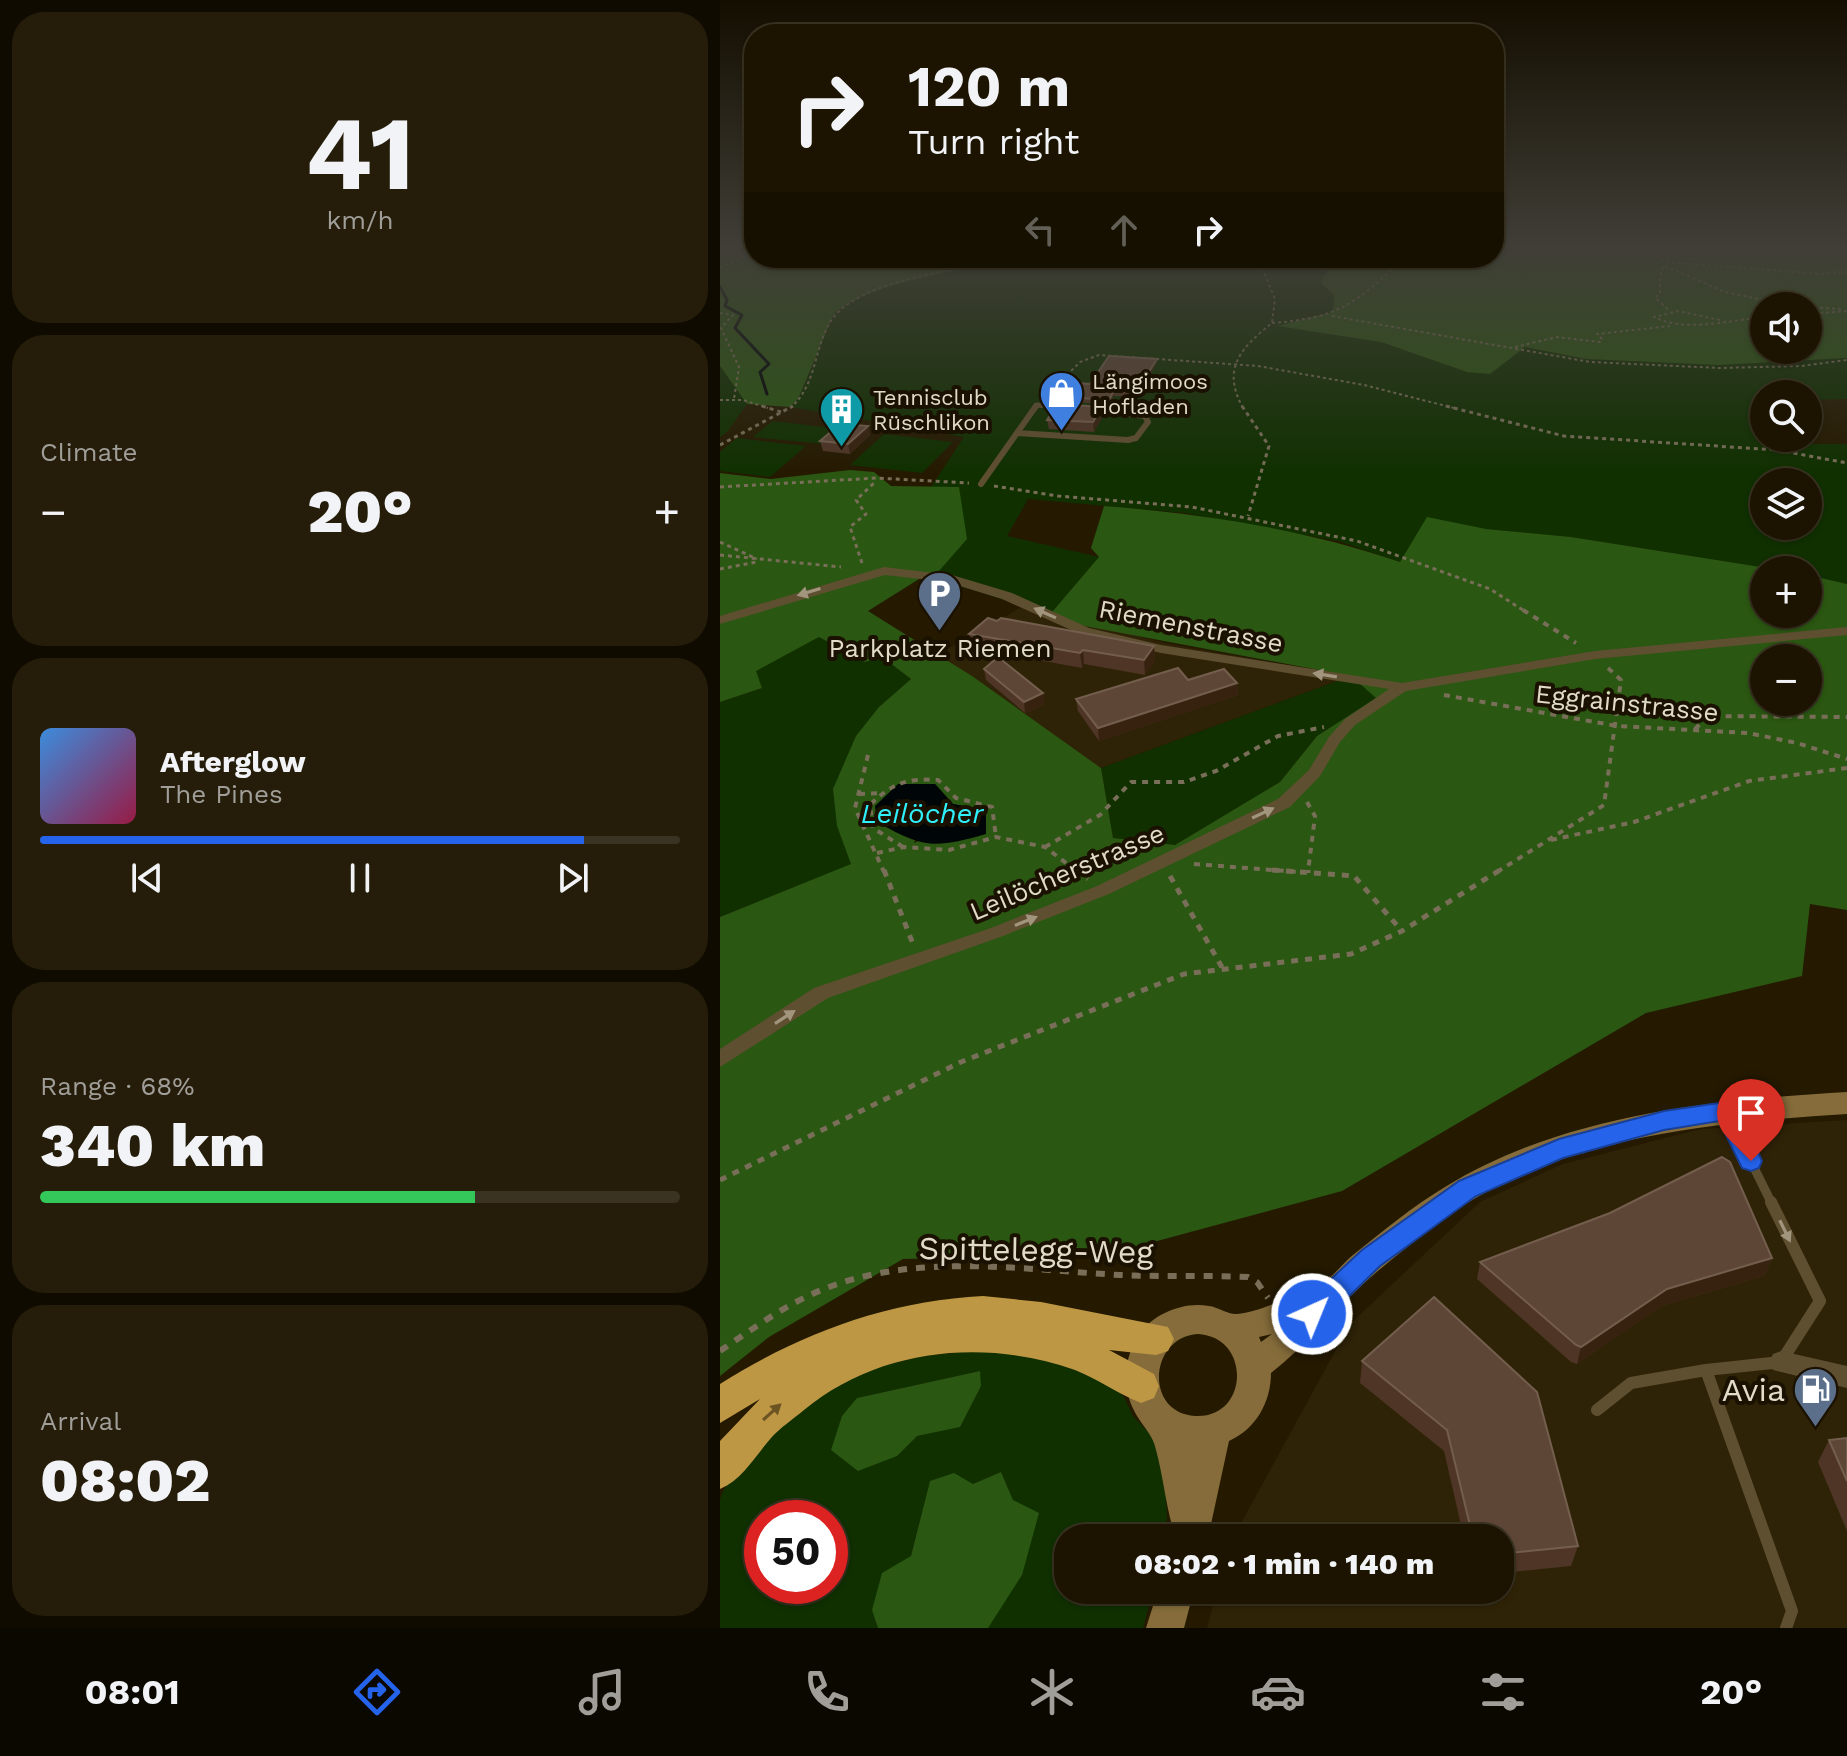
<!DOCTYPE html>
<meta charset="utf-8">
<style>
body{margin:0;font-family:"Work Sans",sans-serif;background:#251d0a;color:#f1f3f6;height:100vh;display:flex;flex-direction:column;font-size:30px;white-space:nowrap}
*{box-sizing:border-box;margin:0}
p{font-size:26px;color:#a09e99}
.icon{flex:none;width:44px;height:44px;fill:none;stroke:currentColor;stroke-width:2;stroke-linecap:round;stroke-linejoin:round}
.map{position:relative;flex:1;overflow:hidden}
.drawer{display:flex;flex-direction:column;gap:12px;padding:12px;background:#0f0b00;width:720px}
.drawer>*{flex:none}
.banner{position:absolute;left:24px;top:24px;width:760px;height:244px;border-radius:32px;box-shadow:0 2px 6px #0004,0 0 0 2px #3a3322;background:#1c1400;color:#f1f3f6;overflow:hidden}
.fabs{position:absolute;left:1030px;top:292px;display:grid;gap:16px}
.fabs a{display:grid;place-items:center;width:72px;height:72px;border-radius:50%;background:#1c1400;box-shadow:0 2px 6px #0004,0 0 0 2px #3a3322;font-size:40px}
.speed{position:absolute;left:24px;top:1500px;display:flex;gap:16px;font-size:40px;font-weight:700;text-align:center}
.speed>*{display:grid;place-content:center;width:104px;height:104px;border-radius:50%;background:#1c1400;box-shadow:0 2px 6px #0004,0 0 0 2px #3a3322;line-height:1}
.speed .limit{border:12px solid #d22;background:#fff;color:#111}
.pin{position:absolute;display:grid;place-items:center;width:68px;height:68px;color:#fff;margin:-82px -34px;border-radius:50% 50% 50% 0;rotate:-45deg;box-shadow:0 0 8px #0007}
.pin .icon{rotate:45deg}
.me{position:absolute;width:88px;margin:-44px;rotate:44deg;stroke-linejoin:round;filter:drop-shadow(0 0 6px #0008)}
.turn{display:flex;align-items:center;gap:28px;height:168px;padding:0 32px;font-size:36px}
.turn .icon{width:104px;height:104px;stroke-width:2.5}
.turn b{display:block;font-size:56px;line-height:68px}
.lanes{display:flex;align-items:center;height:76px;padding:0 32px;background:#0003;justify-content:center;gap:40px;direction:ltr}
.lanes .off{opacity:.35}
.big{font-size:60px;font-weight:800;line-height:1.1}
.drawer .widget{flex:1;display:flex;flex-direction:column;justify-content:center;gap:12px;min-width:0;padding:0 28px;border-radius:32px;background:#251d0a}
.drawer .dial{align-items:center;gap:0}
.dial b{font-size:104px;line-height:1}
.song{display:flex;align-items:center;gap:24px}
.cover{width:96px;height:96px;border-radius:12px;background:linear-gradient(135deg,hsl(210 70% 55%),hsl(340 70% 35%))}
.played{height:8px;border-radius:4px;background:linear-gradient(90deg,#2563eb 85%,#3a3322 85%)}
.keys{display:flex;justify-content:space-around;direction:ltr}
.heat{display:flex;justify-content:space-between;align-items:center;font-size:44px;direction:ltr}
.charge{height:12px;border-radius:6px;background:linear-gradient(90deg,#34c759 68%,#3a3322 0)}
.trip{position:absolute;left:334px;top:1524px;width:460px;height:80px;border-radius:32px;background:#1c1400;box-shadow:0 2px 6px #0004,0 0 0 2px #3a3322;font-weight:800;line-height:80px;text-align:center}
.menu{display:flex;height:128px;justify-content:space-around;align-items:center;background:#0b0800;color:#a09e99}
.menu .icon{width:56px;height:56px}
.menu .selected{color:#2563eb}
.menu b{font-size:36px;color:#f1f3f6}
main{display:flex;flex:1;min-height:0}
.map>svg:first-child{display:block}
.built{fill:#2f2307}
.green{fill:#103000;fill-rule:evenodd}
.forest{fill:#2a5711;fill-rule:evenodd}
.water{fill:#000607}
.lines{fill:none;stroke-linecap:round;stroke-linejoin:round}
.stream{stroke:#000607;stroke-width:3}
.path-far4{stroke:#796f59;stroke-width:2;stroke-dasharray:3 3;stroke-linecap:butt}
.path-far3{stroke:#796f59;stroke-width:3;stroke-dasharray:4 4;stroke-linecap:butt}
.path-far2{stroke:#796f59;stroke-width:4;stroke-dasharray:6 6;stroke-linecap:butt}
.path-far1{stroke:#796f59;stroke-width:5;stroke-dasharray:7 7;stroke-linecap:butt}
.path{stroke:#796f59;stroke-width:6;stroke-dasharray:9 9;stroke-linecap:butt}
.service-far3{stroke:#5f4f31;stroke-width:5}
.service-far2{stroke:#5f4f31;stroke-width:6}
.service-far1{stroke:#5f4f31;stroke-width:9}
.service{stroke:#5f4f31;stroke-width:12}
.minor{fill:#5f4f31;fill-rule:evenodd}
.secondary{fill:#856c3a;fill-rule:evenodd}
.motorway{fill:#be9744;fill-rule:evenodd}
.wall{fill:#4e3525}
.shaded-wall{fill:#37220f}
.building{fill:#5e4637;stroke:#735e4e;stroke-width:2}
.oneway{fill:#a1957e}
.oneway2{fill:#6c5422}
.route{fill:#2563eb;stroke:#184099;stroke-width:2}
.labels{text-anchor:middle;stroke-width:8;stroke-linejoin:round;paint-order:stroke}
.far-poi-label{font-size:22px;fill:#e3dbca;stroke:#1a1100;text-anchor:start}
.street-label{font-size:26px;fill:#e3dbca;stroke:#1a1100}
.poi-label{font-size:26px;fill:#e3dbca;stroke:#1a1100}
.water-label{font-size:28px;font-style:italic;fill:#2feffa;stroke:#1a1100}
.near-street-label{font-size:32px;fill:#e3dbca;stroke:#1a1100}
.near-poi-label{font-size:32px;fill:#e3dbca;stroke:#1a1100;text-anchor:end}
</style>
<main>
<section class="drawer">
<div class="widget dial"><b>41</b><p>km/h</p></div>
<div class="widget"><p>Climate</p>
<div class="heat"><a>−</a><b class="big">20°</b><a>+</a></div>
</div>
<div class="widget">
<div class="song"><i class="cover"></i><div><b>Afterglow</b><p>The Pines</p></div></div>
<div class="played"></div>
<div class="keys"><svg class="icon" aria-label="previous" viewBox="0 0 24 24"><path d="M18 5L8 12l10 7zM5 5v14"/></svg><svg class="icon" aria-label="pause" viewBox="0 0 24 24"><path d="M8 5v14M16 5v14"/></svg><svg class="icon" aria-label="next" viewBox="0 0 24 24"><path d="M6 5l10 7-10 7zM19 5v14"/></svg></div>
</div>
<div class="widget"><p>Range · 68%</p><b class="big">340 km</b><div class="charge"></div></div>
<div class="widget"><p>Arrival</p><b class="big">08:02</b></div>
</section>
<div class="map">
<svg width="1127" height="1628" viewBox="0 0 1127 1628">
<rect width="100%" height="100%" fill="#251a00"/>
<path class="built" d="M302,607L449,644L631,676L381,768L218,654Z
M1127,1120V1628H487L497,1590H780V1538H513L630,1324L760,1202L843,1164L981,1129Z"/>
<path class="green" d="M299,258H416L446,264L455,258H596C609,275 615,291 614,313L560,326L661,342L747,372L770,374L804,347L866,359L998,365L1127,358V399L1088,400V394H1044V438H1084L1088,444H1127V584L1088,575V570H1060L851,537L766,529L680,562L618,541L465,513L308,499L287,536L379,557L332,612C286,605 245,582 199,579L219,571L239,487H211L244,437L70,407L78,399L115,314C155,277 246,271 299,258ZM1044,482H1088V526H1044Z
M0,366L27,404L7,432L0,437Z
M53,421L121,429L103,444L33,437Z
M164,434L233,442L202,473L130,465Z
M17,438L86,446L50,477L0,471V452Z
M99,637L145,662L162,657L191,679L159,707L117,826L132,864L0,917V702L42,688L35,671Z
M631,676L657,698L597,736L560,782L455,845L393,838L381,768Z
M266,1351L316,1357L390,1381L404,1397L413,1416L431,1435L444,1462L447,1518L444,1538H348V1590H433L423,1628H268L293,1500L281,1472L253,1484L210,1482L191,1556L152,1609L158,1628H0C0,1597 0,1566 0,1536C0,1525 0,1509 0,1499C6,1480 24,1464 37,1450C102,1376 170,1354 266,1351ZM260,1371L240,1426L197,1436L137,1398ZM42,1518H110V1586H42Z"/>
<path class="forest" d="M0,247H34V258H299C249,270 152,280 114,314L78,399L70,407L27,404L0,366Z
M774,247H1127V358L998,365L866,359L805,347L770,374L747,372L661,342L557,326L613,312L614,296L601,282L607,272L596,258H774ZM1088,306V350H1044V306Z
M130,470L154,472L171,486L239,487L247,539L219,571L199,579L148,611L252,676L381,768L393,838L455,845L560,782L597,736L656,698L631,676L359,625L332,612L379,557L371,548L384,506C485,514 584,529 680,562L707,517L766,529L851,537L1060,570H1044V614H1088V575L1127,584V910L1090,904L1082,976L926,1013L622,1191L389,1254L183,1259L49,1337L0,1376V917L131,864L117,826L113,789L136,736L159,707L191,679L162,657L145,662L99,637L36,671L42,688L0,702V473L51,479ZM1044,658H1088V702H1044ZM215,784L233,804L265,810L194,843Z
M260,1371L261,1386L240,1427L197,1436L177,1456L138,1471L111,1450L122,1416L137,1398Z
M281,1472L293,1500L319,1513L302,1575L268,1628H158L152,1610L162,1573L191,1556L210,1481L234,1473L253,1484Z"/>
<path class="water" d="M178,784H215L233,804L266,810V834C214,849 203,848 157,822L155,806Z"/>
<g class="lines">
<path class="stream" d="M0,287L7,300L5,306L22,315L15,328L49,364L40,372L47,394"/>
<path class="path-far4" d="M913,247L947,262L1100,274L1127,272
M945,266L1005,292L1072,306
M944,267L940,276V293L935,298L950,311
M0,268L34,251
M1088,307L1121,309
M0,313L13,315L1,328L19,367L14,399
M1088,314L1127,311
M612,316L870,362L1000,368L1081,366L1127,360
M1000,320L958,311L934,317C966,333 1010,320 1044,317
M552,323C620,318 636,303 684,258
M795,347L837,337L880,342L882,339L877,334L950,326
M330,392L360,362L379,355L538,366L644,385L734,408
M0,400H23L48,408
M70,408C95,388 94,352 108,326C132,277 250,269 299,258
M523,408C501,368 521,348 552,323L555,299L538,258"/>
<path class="path-far3" d="M42,406L61,412
M522,406L549,446L528,516
M726,406L844,436L1057,450L1127,463
M0,445L73,406
M274,486L338,496L472,507L637,541L770,589L806,612
M0,487L156,478L249,483
M0,542L37,559
M0,555L121,567
M142,563L130,527L146,514L136,500L156,481
M0,569L37,562"/>
<path class="path-far2" d="M803,610L856,643
M724,695L897,726L1028,733L1077,743L1127,759
M975,729L988,716L1127,717
M148,755L135,808L164,872
M139,794L161,793
M587,802L595,816L588,872
M831,840L914,822L1029,781L1127,768
M183,847L153,828L150,805C172,783 187,778 218,780L236,798L272,807L276,837
M325,847L380,815L411,782H464L496,771L558,736L604,727
M157,853L184,847L229,850L276,837L325,847L358,872
M474,864L579,872
M777,872L884,805L901,680L888,668"/>
<path class="path-far1" d="M164,870L193,944
M356,870L368,879
M552,870L634,876L682,931
M588,873V870
M450,876L503,969
M0,1180L241,1062L464,974L631,954L682,931L780,870"/>
<path class="path" d="M0,1351C34,1328 66,1304 104,1289C196,1252 305,1270 400,1275C443,1277 485,1275 528,1277L537,1282L548,1298"/>
<path class="service-far3" d="M315,408L317,405L343,407"/>
<path class="service-far2" d="M329,406L343,407
M297,433L408,440L416,438L428,422L425,416L373,409
M261,484L316,406"/>
<path class="service-far1" d="M1008,1115L1052,1204"/>
<path class="service" d="M986,1370L1072,1611L1066,1628
M877,1410L911,1383L986,1370L1061,1362L1100,1301L1051,1202"/>
<path class="minor" d="M164,567L232,575L292,593L369,628L441,645L682,683L875,651L1127,627V635L875,659L686,691L635,725L620,742L600,776L570,807L389,894L283,936L108,998L0,1067V1049L94,988L271,928L377,886L558,799L589,770L609,737L625,719L669,689L441,653L360,634L282,599L227,582L165,575L0,624V616Z
M1061,1351L1127,1366V1388L1053,1370L1049,1362L1053,1354Z"/>
<path class="secondary" d="M1127,1092V1114C989,1123 837,1136 722,1220C695,1241 667,1262 642,1285C611,1315 585,1346 551,1373C551,1402 536,1429 509,1441L488,1538H456C446,1510 444,1479 436,1450C433,1436 426,1430 419,1419C402,1393 402,1366 416,1339C429,1315 463,1301 489,1306C498,1307 509,1315 517,1314C530,1313 546,1307 558,1302C572,1296 588,1290 602,1283C613,1277 623,1263 633,1255C663,1231 693,1206 725,1187C844,1114 992,1100 1127,1092ZM478,1334C532,1337 529,1419 475,1416C424,1413 429,1337 478,1334ZM552,1334L541,1342L539,1337Z
M438,1590H474L464,1628H426Z"/>
<path class="motorway" d="M263,1296L321,1302L448,1327L454,1339L448,1351L436,1355L389,1350L434,1374L439,1386L434,1398L421,1403C398,1394 378,1379 355,1370C265,1338 159,1348 84,1410C73,1419 60,1428 51,1438C35,1456 23,1479 0,1489V1441L40,1399L0,1423V1384C81,1333 167,1301 263,1296Z"/>
</g>
<path class="wall" d="M437,359V363L416,397L394,396L389,405L345,401V397L370,384Z
M383,416L374,432L329,429L327,420Z
M148,426L150,435L130,454L103,451L100,441Z
M277,621L434,646L435,660L425,675L364,664L362,668L252,648L249,634Z
M264,669L325,704L305,713L266,680Z
M468,680L517,683L518,695L379,741L358,711L356,699Z
M1052,1258L1044,1276L941,1306L857,1364L851,1362L757,1279L760,1262Z
M714,1297L858,1546L851,1566L780,1573V1538H744L724,1451L640,1383L642,1361Z
M1127,1438V1531L1098,1462L1109,1440Z"/>
<path class="shaded-wall" d="M437,359V363L416,397V393Z
M394,391V396L389,405V400Z
M382,407L383,416L374,432L373,422Z
M148,426L150,435L130,454L128,444Z
M434,646L435,660L425,675L424,660Z
M363,650L364,664L362,668L360,653Z
M517,683L518,695L379,741L378,728Z
M323,693L325,704L305,713L304,702Z
M1052,1258L1044,1276L941,1306L857,1364L861,1347L947,1289Z"/>
<path class="building" d="M389,356L437,359L416,393L394,391L389,400L345,397L359,383L370,384Z
M337,404L382,407L373,422L327,420Z
M120,424L148,426L128,444L100,441Z
M268,618L277,621L281,618L434,646L424,660L363,650L360,653L249,634Z
M278,657L323,693L304,702L264,669Z
M458,668L468,680L504,669L517,683L378,728L356,699Z
M1002,1157L1010,1162L1052,1258L947,1289L861,1347L856,1345L760,1262L890,1213Z
M714,1297L817,1392L858,1546L780,1554V1538H753L727,1430L642,1361Z
M1127,1438V1481L1109,1440Z"/>
<defs><path id="oneway-solid" d="M-6-.8H1V-3.2L6.5 0L1 3.2V.8H-6Z" transform="scale(2)"/></defs>
<g class="oneway">
<use href="#oneway-solid" transform="translate(89 592) rotate(163)"/>
<use href="#oneway-solid" transform="translate(325 613) rotate(-156)"/>
<use href="#oneway-solid" transform="translate(605 675) rotate(-171)"/>
<use href="#oneway-solid" transform="translate(543 813) rotate(-25)"/>
<use href="#oneway-solid" transform="translate(306 921) rotate(-22)"/>
<use href="#oneway-solid" transform="translate(65 1017) rotate(-33)"/>
<use href="#oneway-solid" transform="translate(1065 1231) rotate(64)"/>
</g>
<use class="oneway2" href="#oneway-solid" transform="translate(52 1412) rotate(-42)"/>
<linearGradient id="sky" x2="0" y2="1"><stop stop-color="#140e00"/><stop offset="0.52" stop-color="#403e37"/><stop offset="1" stop-color="#403e37" stop-opacity="0"/></linearGradient>
<rect width="1127" height="475" fill="url(#sky)"/>
<path class="route" d="M1006,1102L1014,1104L1039,1154L1042,1161L1039,1168L1031,1171L1022,1168L999,1121L944,1130L843,1158L756,1196L660,1266L602,1323L592,1326L583,1323L579,1314L583,1305L642,1250L739,1181L839,1139L944,1111Z"/>
<defs>
<symbol id="shop-pin" viewBox="-11 -11 22 30"><path d="M0 17L-7.5 6A9.5 9.5 0 1 1 7.5 6Z" fill="#3f7fe0" stroke="#1a1100"/><path d="M-5-2.5h2.3a2.7 3.5 0 0 1 5.4 0H5L5.5 6h-11ZM-1.5-2.5h3a1.5 2.3 0 0 0-3 0Z" fill="#fff"/></symbol>
<symbol id="building-pin" viewBox="-11 -11 22 30"><path d="M0 17L-7.5 6A9.5 9.5 0 1 1 7.5 6Z" fill="#0f9aa8" stroke="#1a1100"/><path d="M-4-6H4V6H1V3H-1V6H-4ZM-2.5-4.3h1.7v1.8h-1.7ZM.8-4.3h1.7v1.8H.8ZM-2.5-1h1.7V.8h-1.7ZM.8-1h1.7V.8H.8Z" fill="#fff"/></symbol>
<symbol id="parking-pin" viewBox="-11 -11 22 30"><path d="M0 17L-7.5 6A9.5 9.5 0 1 1 7.5 6Z" fill="#5c6f8a" stroke="#1a1100"/><path d="M-3.5-5.5H1a3.5 3.5 0 0 1 0 7H-1V5.5H-3.5ZM-1-3.4V-.6H.8a1.4 1.4 0 0 0 0-2.8Z" fill="#fff"/></symbol>
<symbol id="fuel-pin" viewBox="-11 -11 22 30"><path d="M0 17L-7.5 6A9.5 9.5 0 1 1 7.5 6Z" fill="#5c6f8a" stroke="#1a1100"/><path d="M-5.5-6h7V0h2V4h1.3V-2.5L3-4.5l.8-.8L6-3V5H2.5V1h-1V6h-7ZM-4.2-4.7v3.2H.2V-4.7Z" fill="#fff"/></symbol>
</defs>
<g fill-rule="evenodd">
<use href="#shop-pin" x="316" y="368" width="51" height="69"/>
<use href="#building-pin" x="96" y="384" width="51" height="69"/>
<use href="#parking-pin" x="194" y="568" width="51" height="69"/>
<use href="#fuel-pin" x="1070" y="1364" width="51" height="69"/>
</g>
<g class="labels">
<g class="far-poi-label">
<text x="372" y="389">Längimoos<tspan x="372" dy="25">Hofladen</tspan></text>
<text x="153" y="405">Tennisclub<tspan x="153" dy="25">Rüschlikon</tspan></text>
</g>
<g class="street-label">
<text transform="translate(471 626) rotate(11)" y="9">Riemenstrasse</text>
<text transform="translate(907 703) rotate(6)" y="9">Eggrainstrasse</text>
<text transform="translate(347 872) rotate(-23)" y="9">Leilöcherstrasse</text>
</g>
<g class="poi-label">
<text x="220" y="657">Parkplatz Riemen</text>
</g>
<g class="water-label">
<text x="202" y="823">Leilöcher</text>
</g>
<g class="near-street-label">
<text transform="translate(316 1250) rotate(1)" y="11">Spittelegg-Weg</text>
</g>
<g class="near-poi-label">
<text x="1065" y="1401">Avia</text>
</g>
</g>
</svg>
<div class="fabs">
<a><svg class="icon" aria-label="sound" viewBox="0 0 24 24"><path d="M4 9h4l5-4v14l-5-4H4zM17 9q2 3 0 6"/></svg></a>
<a><svg class="icon" aria-label="search" viewBox="0 0 24 24"><circle cx="10" cy="10" r="6"/><path d="M15 15l6 6"/></svg></a>
<a><svg class="icon" aria-label="layers" viewBox="0 0 24 24"><path d="M12 4l9 5-9 5-9-5zM3 14l9 5 9-5"/></svg></a>
<a>+</a>
<a>−</a>
</div>
<div class="speed"><div class="limit">50</div></div>
<div class="pin" style="left:1031px;top:1161px;background:#d93025"><svg class="icon" aria-label="arrive" viewBox="0 0 24 24"><path d="M6 21V4h12l-3 4 3 4H6"/></svg></div>
<svg class="me" style="left:592px;top:1314px" viewBox="-20 -20 40 40"><circle r="17" fill="#2563eb" stroke="#fff" stroke-width="3"/><path d="M0-11L8 9 0 5-8 9z" fill="#fff"/></svg>
<div class="trip">08:02 · 1 min · 140 m</div>
<div class="banner">
<div class="turn"><svg class="icon" aria-label="right" viewBox="0 0 24 24"><path d="M7 20v-9h11M14 6l5 5-5 5"/></svg><div><b>120 m</b>Turn right</div></div>
<div class="lanes"><svg class="icon off" aria-label="left" viewBox="0 0 24 24"><path d="M17 20v-9H6M10 6l-5 5 5 5"/></svg><svg class="icon off" aria-label="ahead" viewBox="0 0 24 24"><path d="M12 20V5M6 11l6-6 6 6"/></svg><svg class="icon" aria-label="right" viewBox="0 0 24 24"><path d="M7 20v-9h11M14 6l5 5-5 5"/></svg></div>
</div>
</div>
</main>
<nav class="menu">
<b>08:01</b>
<svg class="icon selected" aria-label="directions" viewBox="0 0 24 24"><path d="M12 3l9 9-9 9-9-9zM9 14v-3h6M13 9l2 2-2 2"/></svg>
<svg class="icon" aria-label="music" viewBox="0 0 24 24"><path d="M9 18V5l10-2v13"/><circle cx="6" cy="18" r="3"/><circle cx="16" cy="16" r="3"/></svg>
<svg class="icon" aria-label="phone" viewBox="0 0 24 24"><path d="M5 4h4l2 5-3 2q2 4 5 5l2-3 5 2v4C11 20 4 13 5 4z"/></svg>
<svg class="icon" aria-label="climate" viewBox="0 0 24 24"><path d="M12 3v18M4 7l16 10M4 17L20 7"/></svg>
<svg class="icon" aria-label="car" viewBox="0 0 24 24"><path d="M5 17H2v-5l4-1 3-4h7l3 4 3 1v5h-3M9 17h6M6 11h13"/><circle cx="7" cy="17" r="2"/><circle cx="17" cy="17" r="2"/></svg>
<svg class="icon" aria-label="filters" viewBox="0 0 24 24"><path d="M4 7h16M4 17h16"/><circle cx="9" cy="7" r="2"/><circle cx="15" cy="17" r="2"/></svg>
<b>20°</b>
</nav>
